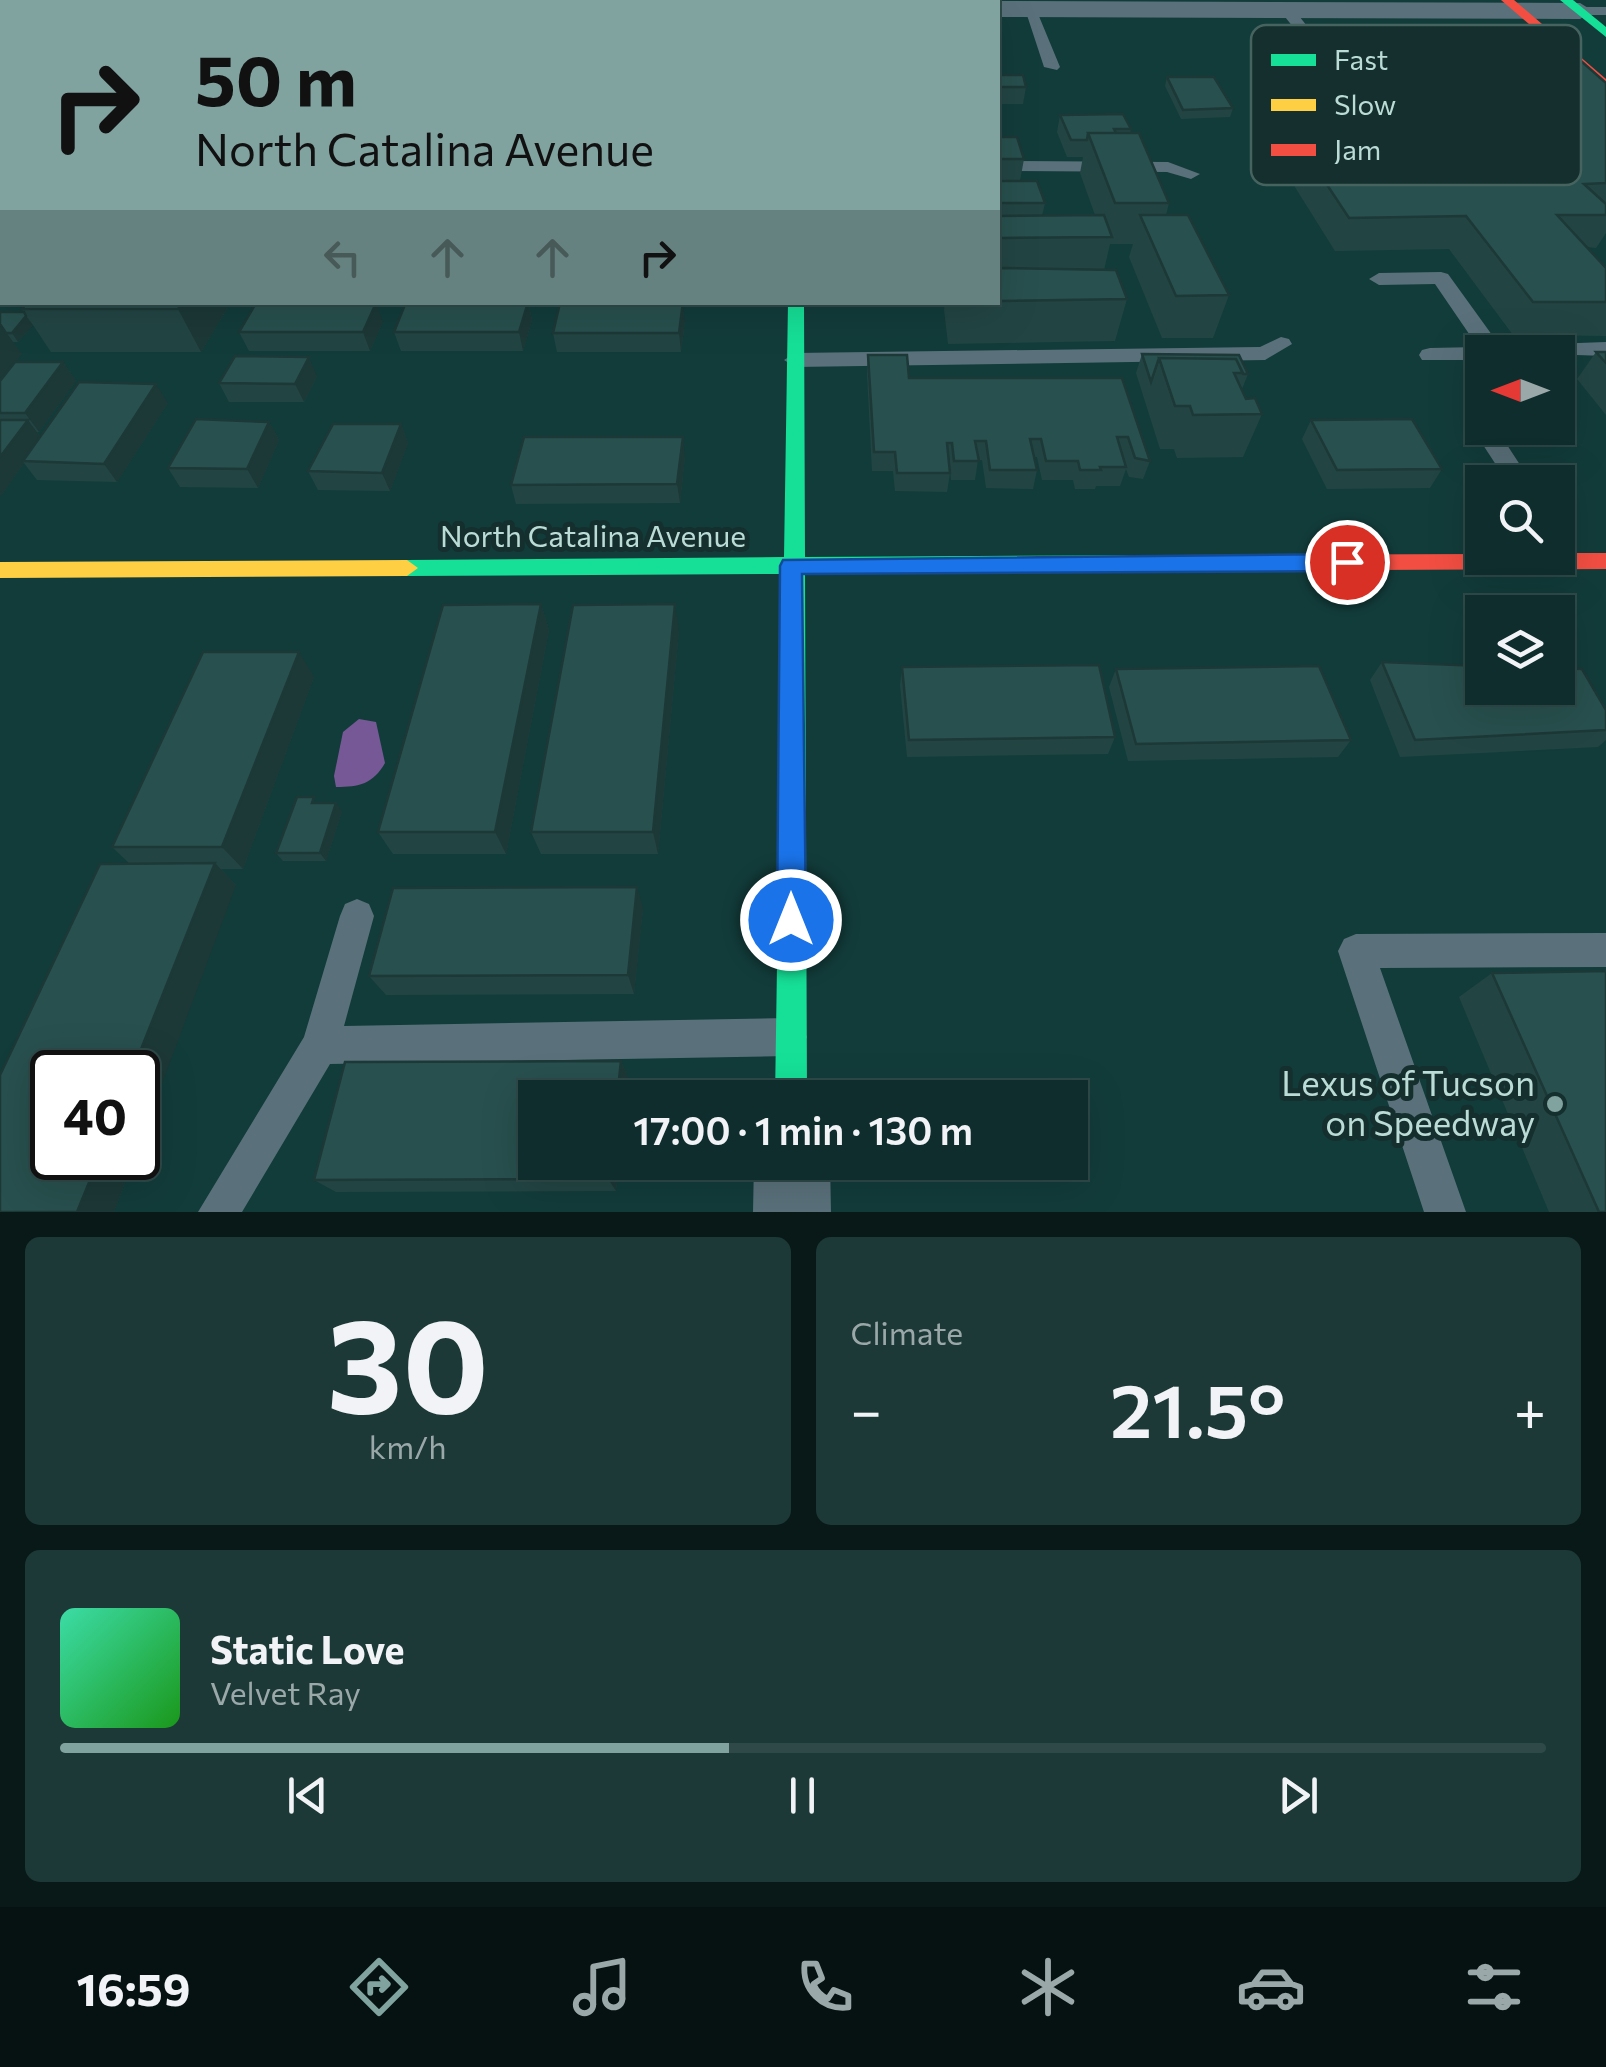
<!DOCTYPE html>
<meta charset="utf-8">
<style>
body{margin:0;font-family:Commissioner,sans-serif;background:#1c3938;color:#f1f3f6;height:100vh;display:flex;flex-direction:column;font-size:38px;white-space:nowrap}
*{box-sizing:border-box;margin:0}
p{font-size:32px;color:#9ba8a9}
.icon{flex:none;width:55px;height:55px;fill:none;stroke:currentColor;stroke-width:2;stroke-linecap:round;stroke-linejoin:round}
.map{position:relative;height:1212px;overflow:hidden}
.panel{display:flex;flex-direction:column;gap:25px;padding:25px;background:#081918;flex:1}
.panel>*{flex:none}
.banner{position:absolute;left:0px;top:0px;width:1000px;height:305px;box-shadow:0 10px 40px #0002,0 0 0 2px #2e4948;background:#80a3a0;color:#111;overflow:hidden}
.needle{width:65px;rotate:270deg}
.tools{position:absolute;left:1465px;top:335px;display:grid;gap:20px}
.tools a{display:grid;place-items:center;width:110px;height:110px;border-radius:0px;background:#0e2d2c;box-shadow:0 10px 40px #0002,0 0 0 2px #2e4948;font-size:50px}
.speed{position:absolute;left:30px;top:1050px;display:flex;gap:20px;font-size:50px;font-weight:700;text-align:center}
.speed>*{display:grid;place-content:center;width:130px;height:130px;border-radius:50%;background:#0e2d2c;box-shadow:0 10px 40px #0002,0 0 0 2px #2e4948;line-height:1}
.speed .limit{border:5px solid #111;border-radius:15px;background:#fff;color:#111}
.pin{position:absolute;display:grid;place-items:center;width:85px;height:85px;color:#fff;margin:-42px;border:5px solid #fff;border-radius:50%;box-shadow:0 2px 10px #0007}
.me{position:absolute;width:110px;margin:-55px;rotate:0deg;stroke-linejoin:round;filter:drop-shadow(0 0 8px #0008)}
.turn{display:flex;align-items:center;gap:35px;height:210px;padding:0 30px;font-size:45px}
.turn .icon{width:130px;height:130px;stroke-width:2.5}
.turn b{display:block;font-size:70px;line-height:85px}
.lanes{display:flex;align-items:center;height:95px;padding:0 30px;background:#0003;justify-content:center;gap:50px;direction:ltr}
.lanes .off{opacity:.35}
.big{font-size:75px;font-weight:600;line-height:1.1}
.panel .tile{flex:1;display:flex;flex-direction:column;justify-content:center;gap:15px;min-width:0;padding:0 35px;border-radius:15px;background:#1c3938}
.panel .dial{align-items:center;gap:0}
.dial b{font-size:130px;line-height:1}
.song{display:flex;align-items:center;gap:30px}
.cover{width:120px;height:120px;border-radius:15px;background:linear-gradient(135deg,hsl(160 70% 55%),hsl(120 70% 35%))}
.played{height:10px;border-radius:5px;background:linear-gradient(90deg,#80a3a0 45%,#2e4948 45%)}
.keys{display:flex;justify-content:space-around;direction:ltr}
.heat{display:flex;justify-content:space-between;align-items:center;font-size:55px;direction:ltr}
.panel .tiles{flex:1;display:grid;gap:25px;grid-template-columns:1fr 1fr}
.tile:last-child{grid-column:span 2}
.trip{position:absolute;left:518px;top:1080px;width:570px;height:100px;border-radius:0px;background:#0e2d2c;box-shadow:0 10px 40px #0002,0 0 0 2px #2e4948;font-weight:600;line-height:100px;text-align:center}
.dock{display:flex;height:160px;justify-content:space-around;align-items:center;background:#061212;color:#9ba8a9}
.dock .icon{width:70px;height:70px}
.dock .on{color:#80a3a0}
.dock b{font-size:45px;color:#f1f3f6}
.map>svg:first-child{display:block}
.water{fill:#775896}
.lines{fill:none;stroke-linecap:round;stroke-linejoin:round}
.lane{fill:#5a717b;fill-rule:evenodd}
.street{fill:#5a717b;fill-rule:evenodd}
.fast{fill:#16e098;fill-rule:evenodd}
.slow{fill:#ffcf43;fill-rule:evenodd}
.jam{fill:#f24e42;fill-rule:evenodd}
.wall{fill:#224543}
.shaded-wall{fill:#1c3837}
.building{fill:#28504e;stroke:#1c3837;stroke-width:2.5}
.route{fill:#1a73e8;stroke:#114b97;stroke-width:2.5}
.poi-dot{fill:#80a3a0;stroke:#142f2d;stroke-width:4}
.labels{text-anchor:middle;stroke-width:10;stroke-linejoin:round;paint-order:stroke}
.street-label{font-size:30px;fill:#bbdbd7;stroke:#142f2d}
.near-poi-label{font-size:35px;fill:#bbdbd7;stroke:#142f2d;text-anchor:end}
.key{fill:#142f2d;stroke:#466360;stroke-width:2.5}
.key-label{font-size:28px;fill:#bbdbd7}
</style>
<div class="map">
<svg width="1606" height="1212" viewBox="0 0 1606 1212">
<rect width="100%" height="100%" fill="#123c3a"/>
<path class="water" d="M359,719L376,722L385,763C373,784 359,787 336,787L334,776L343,732Z"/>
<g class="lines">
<path class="lane" d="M1024,6L1036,9L1060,67L1057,70L1044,67Z
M1282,7H1292L1336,63V69H1326L1282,13Z
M1606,7V15H1580L1573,11L1580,7Z
M1469,25L1510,60L1523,59L1531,64L1523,69L1501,68L1464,32L1462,29Z
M998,161L1168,162L1200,174L1191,179L1167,172L998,171Z
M1441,272L1448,274L1500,346L1606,342V356L1482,352V360H1422L1419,355L1422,350L1430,348L1478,347L1435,284L1379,285L1369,279L1379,273Z
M1281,337L1289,339L1292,344L1265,360L795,367L784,360L795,353L1260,347Z
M1482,421V428H1496L1526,474V482H1502V474L1472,428Z
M357,899L369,904L374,916L344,1026L788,1018L801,1024L807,1037L801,1050L788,1056L330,1064L242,1212H198L304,1037L340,916L345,904Z
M1606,933V967L1380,968L1466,1212H1424L1338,951L1344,939L1356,934Z"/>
<path class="street" d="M787,0H813L814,2H788Z
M998,1L1580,3L1593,11L1580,19L998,17V2H992Z
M2,37V56L0,57V38Z
M754,1162H830L831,1212H753Z"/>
<path class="fast" d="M1560,0H1573L1606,27V37Z
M788,302H804L805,557L1173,555L1184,563L1173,571L805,573L807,1098H775L783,574L407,576L396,568L407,560L784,557Z"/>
<path class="slow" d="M407,560L418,568L407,576L0,578V562Z"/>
<path class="jam" d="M1501,0H1514L1606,79V90Z
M1558,553H1606V569L1173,571L1162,563L1173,555L1482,554V558H1558Z"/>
</g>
<path class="wall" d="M1328,53L1606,83V233L1596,248L1587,247L1606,268V336L1513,335L1449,249L1335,251L1278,160L1290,129L1351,128L1317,82Z
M2,74V108H0V77Z
M998,75L1026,87L1023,104H998Z
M1167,77L1233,108L1230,117L1181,119L1165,86Z
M1060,115L1131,129L1130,133L1169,203L1166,215L1229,295L1213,338H1162L1129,257L1133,244H1110L1104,270L1127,299L1115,341L948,344L944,310L945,302H998V137L1024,159L1020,181L1045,203L1042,216L1095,215L1080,173L1083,157H1067L1057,132Z
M0,118H2V223L0,220Z
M25,302H231L201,352H51L33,325L18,342H13L22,354L15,362H63L76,381L39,432H37L40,436L168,403L117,482L37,480L24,463L0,497V312H24L22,309L26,304Z
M528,302L532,320L523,351H401L394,332Z
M685,321L681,352H557L553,333Z
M383,322L370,351H249L239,332Z
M1596,352H1606V415L1577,379Z
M1142,354L1248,374L1242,389L1246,399L1262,414L1243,457L1177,458L1174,449H1160L1136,373Z
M868,355L909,378H1122L1150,461L1143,479L1129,477L1126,469L1120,486H1096L1095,489H1075L1073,480H1042L1037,457H1034L1037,470L1033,489L986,488L982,460H978L975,480H951L949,461L950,473L947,492L895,491L893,471H872L867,374Z
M317,376L304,402H229L219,383Z
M1311,420L1442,469L1430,488L1327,489L1302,439Z
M269,422L279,440L258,488L180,487L168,468Z
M401,424L408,443L390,491L318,490L308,471Z
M685,456L680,503L516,504L511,485Z
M541,604L549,630L506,854H393L378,832Z
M679,630L658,854H541L531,832Z
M1382,662L1606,710V740L1598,747L1400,757L1370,680Z
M902,667L1115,737L1108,754L907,757L900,685Z
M1116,669L1351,740L1338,757L1128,761L1109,687Z
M314,677L243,869H221L236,885L52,1158H134L114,1212H0L130,864L112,847Z
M319,803L342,811L326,861H283L276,853Z
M643,908L634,994L386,995L369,976Z
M1492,973L1606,1212H1549L1459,997Z
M621,1061L628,1078L626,1098H535V1162H619L616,1191L336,1192L314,1180L345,1062Z"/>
<path class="shaded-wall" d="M0,138L2,142V182H0Z
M182,302H231L201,352L178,309Z
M528,302L532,320L523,351L519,332Z
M683,302L685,321L681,352L679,333Z
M376,303L383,322L370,351L363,332Z
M26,316L33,325L18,342L12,333Z
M0,324L22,354L0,381Z
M309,357L317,376L304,402L295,384Z
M63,362L76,381L39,432L25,413Z
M156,384L168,403L117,482L104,464Z
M28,420L42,439L23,461L24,463L0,497V457Z
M269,422L279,440L258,488L247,469Z
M401,424L408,443L390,491L382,473Z
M683,437L685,456L680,503L677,484Z
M541,604L549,630L506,854L495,832Z
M675,604L679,630L658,854L653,832Z
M299,652L314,677L243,869L222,847Z
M336,803L342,811L326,861L320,853Z
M215,863L236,885L138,1148V1072H132Z
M637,887L643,908L634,994L628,975Z
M621,1061L628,1078L626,1098H617Z
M99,1158H134L114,1212H77Z
M610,1162H619L616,1191L608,1179Z"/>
<path class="building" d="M1328,53H1572L1606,83V183L1584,184L1606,204V215H1557L1606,268V302H1533L1466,216L1349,218L1290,129L1386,128Z
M2,74V91H0V77Z
M998,75H1023L1026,87H998Z
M1167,77H1214L1233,108L1183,110Z
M1123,114L1131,129H1114L1116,133H1088L1087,140H1071L1060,115Z
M0,118H2V138H0Z
M1088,133H1139L1169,203H1115Z
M998,137H1017L1024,159H998Z
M2,156V182H0V158Z
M998,181H1037L1045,203H998Z
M1104,215L1112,237L998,238V216Z
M1140,215H1188L1229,295L1176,296Z
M998,268L1116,270L1127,299L998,301Z
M27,302H182L178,309H22Z
M406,302H528L519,332H394Z
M683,302L679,333H553L560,303Z
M256,303H376L363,332H239Z
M0,312H24L26,316L12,333H6L0,324Z
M1596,352H1606V363Z
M1142,354L1239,355L1248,374H1243L1236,359L1159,358L1151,382Z
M868,355H907L909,378H1122L1150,461L1135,458L1128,437H1117L1126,467H1100L1101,470H1080L1078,461H1046L1041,439H1030L1037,470H990L986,441H975L979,461H954L952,443H947L950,473H897L895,452H874Z
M235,356L309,357L295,384L219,383Z
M1159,358L1236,359L1243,373H1234L1246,399L1255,398L1262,414L1193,415L1190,406H1175Z
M15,362H63L25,413H0V381Z
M79,382L156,384L104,464L23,461Z
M196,419L269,422L247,469L168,468Z
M1412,419L1442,469L1337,470L1311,420Z
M0,420H28L0,457Z
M333,424H401L382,473L308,471Z
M524,437H683L677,484L511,485Z
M541,604L495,832H378L443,605Z
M675,604L653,832H531L573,605Z
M203,652H299L222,847H112Z
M1382,662L1482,666V688H1558V668L1582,669L1606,710V730L1415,740Z
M1099,665L1115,737L909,740L902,667Z
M1319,666L1351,740L1136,744L1116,669Z
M297,797H314L312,803H336L320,853H276Z
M215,863L132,1072H52V1158H99L77,1212H0V1075L100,864Z
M637,887L628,975L369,976L393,888Z
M1606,971V1212H1599L1492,973Z
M621,1061L617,1098H535V1162H610L608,1179L314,1180L345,1062Z"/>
<path class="route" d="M1347,554L1358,562L1347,571L802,574L806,920L801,929L791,933L781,929L777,920L780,566L783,560Z"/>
<circle class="poi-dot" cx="1555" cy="1104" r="10"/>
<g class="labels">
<g class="street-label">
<text x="593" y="547">North Catalina Avenue</text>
</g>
<g class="near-poi-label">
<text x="1535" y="1096">Lexus of Tucson<tspan x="1535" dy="40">on Speedway</tspan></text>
</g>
</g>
<rect x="1251" y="25" width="330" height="160" rx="15" class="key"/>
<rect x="1271" y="54" width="45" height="12" fill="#16e098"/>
<rect x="1271" y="99" width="45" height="12" fill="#ffcf43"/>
<rect x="1271" y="144" width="45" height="12" fill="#f24e42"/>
<g class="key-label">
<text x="1334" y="70">Fast</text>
<text x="1334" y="115">Slow</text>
<text x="1334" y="160">Jam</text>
</g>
</svg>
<div class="tools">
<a><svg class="needle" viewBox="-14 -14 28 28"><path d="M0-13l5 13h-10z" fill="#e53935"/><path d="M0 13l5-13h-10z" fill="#9ba8a9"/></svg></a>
<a><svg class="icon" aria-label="search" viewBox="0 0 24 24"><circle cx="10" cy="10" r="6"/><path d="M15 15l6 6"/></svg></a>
<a><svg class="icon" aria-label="layers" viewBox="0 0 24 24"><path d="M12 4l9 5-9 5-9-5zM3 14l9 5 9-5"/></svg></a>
</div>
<div class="speed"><div class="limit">40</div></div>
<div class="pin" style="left:1347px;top:562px;background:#d93025"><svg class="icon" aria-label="arrive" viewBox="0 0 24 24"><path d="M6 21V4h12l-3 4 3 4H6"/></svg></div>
<svg class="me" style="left:791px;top:920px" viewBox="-20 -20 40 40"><circle r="17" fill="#1a73e8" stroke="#fff" stroke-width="3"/><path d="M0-11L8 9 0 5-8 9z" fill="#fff"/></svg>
<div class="trip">17:00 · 1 min · 130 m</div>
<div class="banner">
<div class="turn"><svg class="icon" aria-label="right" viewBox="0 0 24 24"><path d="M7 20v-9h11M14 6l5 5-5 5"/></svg><div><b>50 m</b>North Catalina Avenue</div></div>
<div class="lanes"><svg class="icon off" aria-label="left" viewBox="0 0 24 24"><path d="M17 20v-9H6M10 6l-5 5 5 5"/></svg><svg class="icon off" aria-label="ahead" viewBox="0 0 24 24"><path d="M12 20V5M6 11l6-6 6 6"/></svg><svg class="icon off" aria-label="ahead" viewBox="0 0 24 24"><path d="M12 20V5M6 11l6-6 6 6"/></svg><svg class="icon" aria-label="right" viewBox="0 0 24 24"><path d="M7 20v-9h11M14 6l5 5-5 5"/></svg></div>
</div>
</div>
<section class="panel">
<div class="tiles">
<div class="tile dial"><b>30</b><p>km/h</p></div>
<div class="tile"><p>Climate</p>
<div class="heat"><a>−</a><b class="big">21.5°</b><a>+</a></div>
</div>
<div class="tile">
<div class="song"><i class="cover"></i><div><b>Static Love</b><p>Velvet Ray</p></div></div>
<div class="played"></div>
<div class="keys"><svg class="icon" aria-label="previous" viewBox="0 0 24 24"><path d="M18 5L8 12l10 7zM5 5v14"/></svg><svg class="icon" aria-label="pause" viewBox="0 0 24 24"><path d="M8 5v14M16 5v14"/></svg><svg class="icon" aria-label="next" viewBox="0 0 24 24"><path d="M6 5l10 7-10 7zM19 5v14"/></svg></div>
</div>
</div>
</section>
<nav class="dock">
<b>16:59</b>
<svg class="icon on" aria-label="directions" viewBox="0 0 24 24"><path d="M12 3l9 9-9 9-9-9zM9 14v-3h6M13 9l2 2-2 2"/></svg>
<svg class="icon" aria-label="music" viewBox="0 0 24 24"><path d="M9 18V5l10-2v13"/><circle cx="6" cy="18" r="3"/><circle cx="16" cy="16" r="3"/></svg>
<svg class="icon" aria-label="phone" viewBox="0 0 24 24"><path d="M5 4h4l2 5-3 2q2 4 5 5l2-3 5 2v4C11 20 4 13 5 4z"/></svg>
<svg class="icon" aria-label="climate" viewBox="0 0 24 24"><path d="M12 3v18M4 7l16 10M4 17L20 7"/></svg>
<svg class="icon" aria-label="car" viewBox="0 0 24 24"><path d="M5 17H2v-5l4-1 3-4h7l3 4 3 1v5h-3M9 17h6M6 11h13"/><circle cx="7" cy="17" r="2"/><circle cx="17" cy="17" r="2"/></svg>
<svg class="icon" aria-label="filters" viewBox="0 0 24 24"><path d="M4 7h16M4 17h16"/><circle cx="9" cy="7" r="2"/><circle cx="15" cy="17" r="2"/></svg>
</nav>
